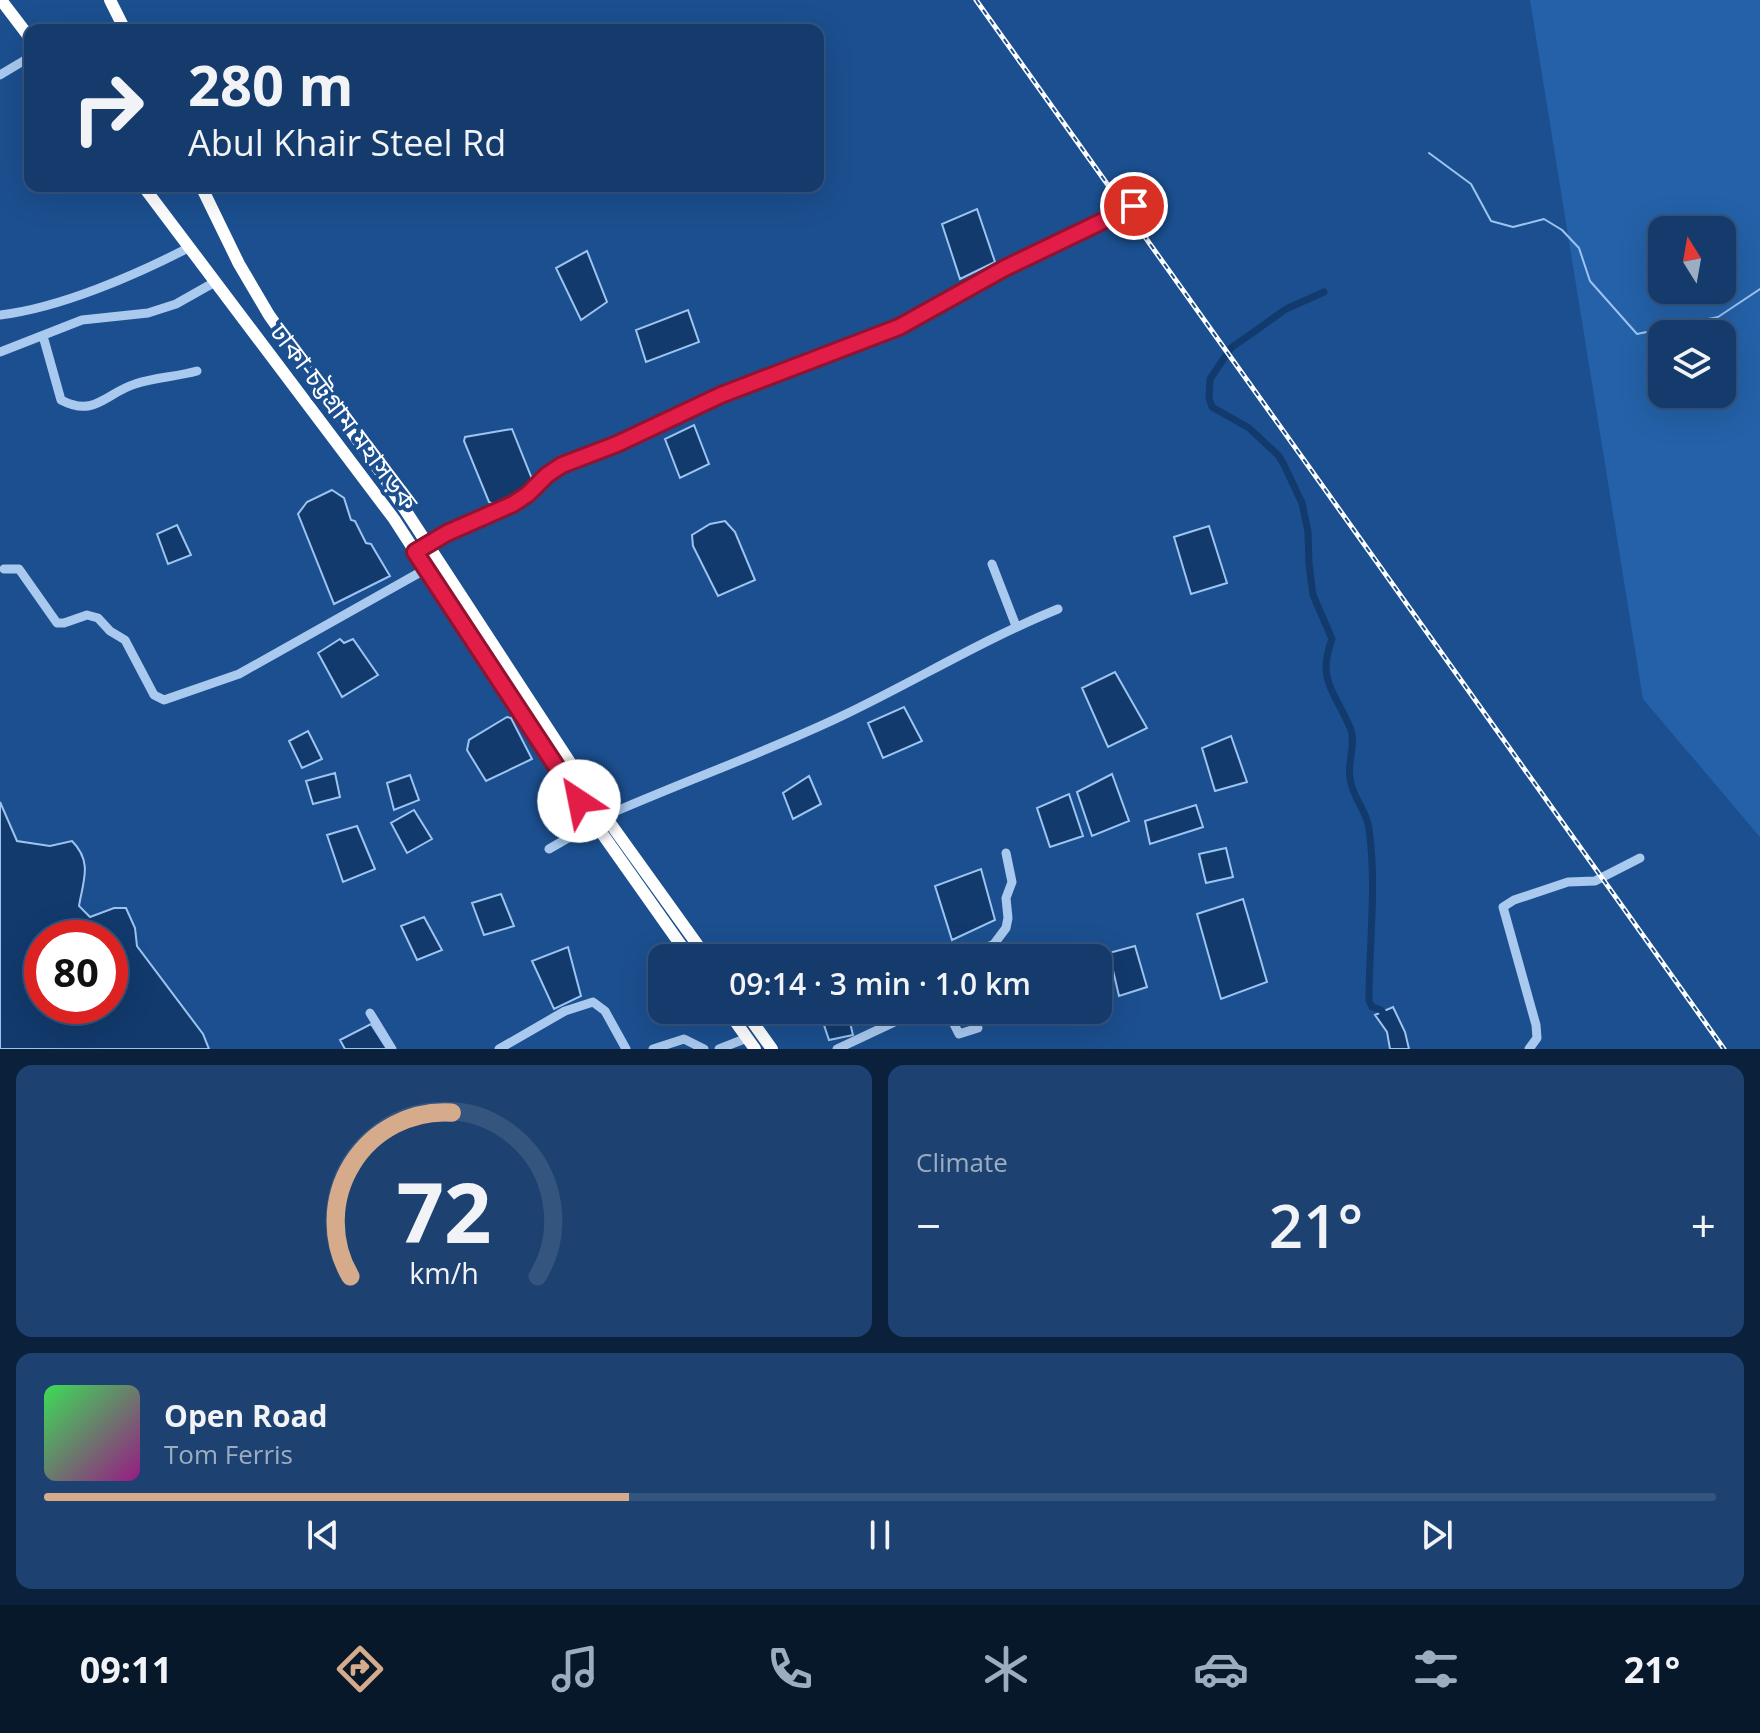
<!DOCTYPE html>
<meta charset="utf-8">
<style>
body{margin:0;font-family:"Open Sans","Noto Sans Bengali",sans-serif;background:#1d4271;color:#f1f3f6;height:100vh;display:flex;flex-direction:column;font-size:30px;white-space:nowrap}
*{box-sizing:border-box;margin:0}
p{font-size:26px;color:#9dadc1}
.icon{flex:none;width:44px;height:44px;fill:none;stroke:currentColor;stroke-width:2;stroke-linecap:round;stroke-linejoin:round}
.map{position:relative;height:1049px;overflow:hidden}
.drawer{display:flex;flex-direction:column;gap:16px;padding:16px;background:#0b203b;flex:1}
.drawer>*{flex:none}
.guide{position:absolute;left:24px;top:24px;width:800px;height:168px;border-radius:16px;box-shadow:0 8px 32px #0002,0 0 0 2px #33557e;background:#143b6b;color:#f1f3f6;overflow:hidden}
.needle{width:52px;rotate:349deg}
.buttons{position:absolute;left:1648px;top:216px;display:grid;gap:16px}
.buttons a{display:grid;place-items:center;width:88px;height:88px;border-radius:16px;background:#143b6b;box-shadow:0 8px 32px #0002,0 0 0 2px #33557e;font-size:40px}
.speed{position:absolute;left:24px;top:920px;display:flex;gap:16px;font-size:40px;font-weight:700;text-align:center}
.speed>*{display:grid;place-content:center;width:104px;height:104px;border-radius:50%;background:#143b6b;box-shadow:0 8px 32px #0002,0 0 0 2px #33557e;line-height:1}
.speed .limit{border:12px solid #d22;background:#fff;color:#111}
.pin{position:absolute;display:grid;place-items:center;width:68px;height:68px;color:#fff;margin:-34px;border:4px solid #fff;border-radius:50%;box-shadow:0 2px 8px #0007}
.me{position:absolute;width:88px;margin:-44px;rotate:326deg;stroke-linejoin:round;filter:drop-shadow(0 0 6px #0008)}
.turn{display:flex;align-items:center;gap:28px;height:168px;padding:0 32px;font-size:36px}
.turn .icon{width:104px;height:104px;stroke-width:2.5}
.turn b{display:block;font-size:56px;line-height:68px}
.big{font-size:60px;font-weight:600;line-height:1.1}
.drawer .card{flex:1;display:flex;flex-direction:column;justify-content:center;gap:12px;min-width:0;padding:0 28px;border-radius:16px;background:#1d4271}
.drawer .dial{align-items:center;gap:0}
.dial svg{height:208px;overflow:visible;fill:none;stroke:#33557e;stroke-width:7;stroke-linecap:round;text-anchor:middle}
.dial text{fill:#f1f3f6;stroke:none}
.song{display:flex;align-items:center;gap:24px}
.cover{width:96px;height:96px;border-radius:12px;background:linear-gradient(135deg,hsl(130 70% 55%),hsl(310 70% 35%))}
.played{height:8px;border-radius:4px;background:linear-gradient(90deg,#d6ab8b 35%,#33557e 35%)}
.keys{display:flex;justify-content:space-around;direction:ltr}
.heat{display:flex;justify-content:space-between;align-items:center;font-size:44px;direction:ltr}
.drawer .tiles{flex:1;display:grid;gap:16px;grid-template-columns:1fr 1fr}
.card:last-child{grid-column:span 2}
.trip{position:absolute;left:648px;top:944px;width:464px;height:80px;border-radius:16px;background:#143b6b;box-shadow:0 8px 32px #0002,0 0 0 2px #33557e;font-weight:600;line-height:80px;text-align:center}
.dock{display:flex;height:128px;justify-content:space-around;align-items:center;background:#08182b;color:#9dadc1}
.dock .icon{width:56px;height:56px}
.dock .current{color:#d6ab8b}
.dock b{font-size:36px;color:#f1f3f6}
.map>svg:first-child{display:block}
.green{fill:#2461a8;fill-rule:evenodd}
.water{fill:#123a6d;stroke:#9cc4f0;stroke-width:2;fill-rule:evenodd}
.lines{fill:none;stroke-linecap:round;stroke-linejoin:round}
.stream{stroke:#9cc4f0;stroke-width:2}
.canal{stroke:#123a6d;stroke-width:7}
.minor{stroke:#a9c9ee;stroke-width:9}
.highway{stroke:#fff;stroke-width:12}
.rail-casing{stroke:#fff;stroke-width:5}
.rail{stroke:#1b4f8f;stroke-width:2;stroke-dasharray:6;stroke-linecap:butt}
.route-casing{stroke:#92132f;stroke-width:20}
.route{stroke:#e11d48;stroke-width:14}
.labels{text-anchor:middle;stroke-width:8;stroke-linejoin:round;paint-order:stroke}
.street-label{font-size:26px;fill:#fff;stroke:#1b4f8f}
</style>
<div class="map">
<svg width="1760" height="1049" viewBox="0 0 1760 1049">
<rect width="100%" height="100%" fill="#1b4f8f"/>
<path class="green" d="M1530,0H1760V837L1643,699ZM1662,230H1722V290H1662ZM1662,334H1722V394H1662Z"/>
<path class="water" d="M977,209L995,262L960,279L942,224Z
M587,251L607,302L581,320L556,268Z
M688,310L699,342L646,362L636,330Z
M694,425L709,464L680,478L665,439Z
M512,429L532,479L526,490L497,506L489,502L464,441L465,437Z
M332,490L344,498L351,520L355,521L366,543L371,544L390,576L334,604L298,514L307,502Z
M725,521L735,532L755,580L718,596L693,546L692,535L710,524Z
M177,525L191,555L168,564L157,534Z
M1209,526L1227,583L1191,594L1174,537Z
M340,639L344,643L353,639L378,675L342,697L318,653Z
M1115,672L1147,728L1108,747L1082,688Z
M904,707L922,741L883,758L868,723Z
M507,717L511,718L532,759L486,781L467,750L469,740Z
M308,731L322,759L302,768L289,741Z
M1231,736L1247,782L1215,791L1202,748Z
M335,773L340,797L313,804L306,781Z
M1112,774L1129,821L1092,836L1077,792Z
M410,775L419,800L394,810L387,783Z
M809,776L821,804L793,819L783,793Z
M1069,794L1083,836L1050,847L1037,808Z
M0,802L17,841L50,846L72,841C93,862 83,881 79,906L90,917L114,908H126L135,928L137,946L203,1034L209,1049H0ZM42,938H110V1006H42Z
M1196,805L1203,827L1150,844L1145,821Z
M414,810L432,839L407,853L391,823Z
M357,826L375,869L343,882L327,835Z
M1226,848L1233,877L1206,883L1199,854Z
M981,869L995,920L952,940L935,886Z
M501,894L514,926L484,935L472,903Z
M1243,899L1267,982L1221,999L1197,914Z
M424,917L442,950L417,960L401,926Z
M1135,946L1147,987L1119,996L1109,953Z
M568,947L581,996L554,1009L532,961Z
M1393,1007L1405,1032L1409,1049H1390L1387,1032L1375,1015Z
M819,1010H847L853,1035L829,1040Z
M371,1024L387,1049H345L340,1040Z"/>
<g class="lines">
<path class="stream" d="M1429,153L1471,184L1491,221L1513,227L1544,219L1562,230L1579,248L1590,281L1637,334L1718,317L1760,289"/>
<path class="canal" d="M1324,292L1286,309L1231,348L1210,379L1209,398L1212,407L1249,428L1279,456L1284,465L1302,503L1308,532L1309,564L1313,595L1332,639C1316,682 1336,692 1351,730C1356,745 1347,763 1350,778C1352,798 1367,810 1369,829C1377,885 1369,944 1369,1001L1372,1007L1381,1010L1387,1018"/>
<path class="minor" d="M0,75L30,57
M0,315C60,308 136,275 190,247
M43,336L61,400C95,418 106,393 135,384C155,377 176,377 197,371
M0,352L82,320L148,313L176,304L215,282
M415,552C445,531 480,521 512,504C532,494 543,476 562,465L721,395L899,327L1005,268L1126,211L1144,199
M992,564L1016,626
M4,569H19L57,623H64L87,615L98,618L110,631L125,640L154,695L164,700L239,674L426,569
M605,816C685,781 767,752 846,714C917,680 984,639 1058,609
M549,849L594,823
M963,958L994,944L1006,928L1008,918L1006,898L1012,882L1006,853
M947,1010L959,1034L978,1028
M370,1013L392,1049
M499,1049L565,1011L593,1002L605,1011L626,1049
M653,1049L684,1039L704,1049
M719,1049L747,1038
M837,1049L920,1010
M1529,1049L1537,1038L1536,1025L1503,907L1514,900L1568,882L1595,881L1640,858"/>
<path class="highway" d="M1,0L30,38
M110,0L125,30
M143,186L394,519L548,757L690,958
M201,186L239,264L269,315L383,476L605,816L707,958
M727,1010L755,1049
M744,1010L772,1049"/>
<defs>
<path id="rail" d="M976,0L1724,1049"/>
</defs>
<use href="#rail" class="rail-casing"/>
<use href="#rail" class="rail"/>
</g>
<g class="lines">
<defs>
<path id="route" d="M579,801L415,552L447,533L513,504L528,494L547,475L562,465L617,444L721,395L899,327L1005,268L1134,206"/>
</defs>
<use href="#route" class="route-casing"/>
<use href="#route" class="route"/>
</g>
<g class="labels">
<g class="street-label">
<text transform="translate(344 417) rotate(53)" y="9">ঢাকা-চট্টগ্রাম মহাসড়ক</text>
</g>
</g>
</svg>
<div class="buttons">
<a><svg class="needle" viewBox="-14 -14 28 28"><path d="M0-13l5 13h-10z" fill="#e53935"/><path d="M0 13l5-13h-10z" fill="#9dadc1"/></svg></a>
<a><svg class="icon" aria-label="layers" viewBox="0 0 24 24"><path d="M12 4l9 5-9 5-9-5zM3 14l9 5 9-5"/></svg></a>
</div>
<div class="speed"><div class="limit">80</div></div>
<div class="pin" style="left:1134px;top:206px;background:#d93025"><svg class="icon" aria-label="arrive" viewBox="0 0 24 24"><path d="M6 21V4h12l-3 4 3 4H6"/></svg></div>
<svg class="me" style="left:579px;top:801px" viewBox="-20 -20 40 40"><circle r="19" fill="#fff"/><path d="M0-13L10 11 0 6-10 11z" fill="#e11d48"/></svg>
<div class="trip">09:14 · 3 min · 1.0 km</div>
<div class="guide">
<div class="turn"><svg class="icon" aria-label="right" viewBox="0 0 24 24"><path d="M7 20v-9h11M14 6l5 5-5 5"/></svg><div><b>280 m</b>Abul Khair Steel Rd</div></div>
</div>
</div>
<section class="drawer">
<div class="tiles">
<div class="card dial"><svg viewBox="0 0 100 80">
<path d="M14 69A42 42 0 1 1 86 69"/>
<path d="M14 69A42 42 0 0 1 53 6" stroke="#d6ab8b"/>
<text x="50" y="56" font-size="32" font-weight="700">72</text>
<text x="50" y="72" font-size="11">km/h</text>
</svg></div>
<div class="card"><p>Climate</p>
<div class="heat"><a>−</a><b class="big">21°</b><a>+</a></div>
</div>
<div class="card">
<div class="song"><i class="cover"></i><div><b>Open Road</b><p>Tom Ferris</p></div></div>
<div class="played"></div>
<div class="keys"><svg class="icon" aria-label="previous" viewBox="0 0 24 24"><path d="M18 5L8 12l10 7zM5 5v14"/></svg><svg class="icon" aria-label="pause" viewBox="0 0 24 24"><path d="M8 5v14M16 5v14"/></svg><svg class="icon" aria-label="next" viewBox="0 0 24 24"><path d="M6 5l10 7-10 7zM19 5v14"/></svg></div>
</div>
</div>
</section>
<nav class="dock">
<b>09:11</b>
<svg class="icon current" aria-label="directions" viewBox="0 0 24 24"><path d="M12 3l9 9-9 9-9-9zM9 14v-3h6M13 9l2 2-2 2"/></svg>
<svg class="icon" aria-label="music" viewBox="0 0 24 24"><path d="M9 18V5l10-2v13"/><circle cx="6" cy="18" r="3"/><circle cx="16" cy="16" r="3"/></svg>
<svg class="icon" aria-label="phone" viewBox="0 0 24 24"><path d="M5 4h4l2 5-3 2q2 4 5 5l2-3 5 2v4C11 20 4 13 5 4z"/></svg>
<svg class="icon" aria-label="climate" viewBox="0 0 24 24"><path d="M12 3v18M4 7l16 10M4 17L20 7"/></svg>
<svg class="icon" aria-label="car" viewBox="0 0 24 24"><path d="M5 17H2v-5l4-1 3-4h7l3 4 3 1v5h-3M9 17h6M6 11h13"/><circle cx="7" cy="17" r="2"/><circle cx="17" cy="17" r="2"/></svg>
<svg class="icon" aria-label="filters" viewBox="0 0 24 24"><path d="M4 7h16M4 17h16"/><circle cx="9" cy="7" r="2"/><circle cx="15" cy="17" r="2"/></svg>
<b>21°</b>
</nav>
